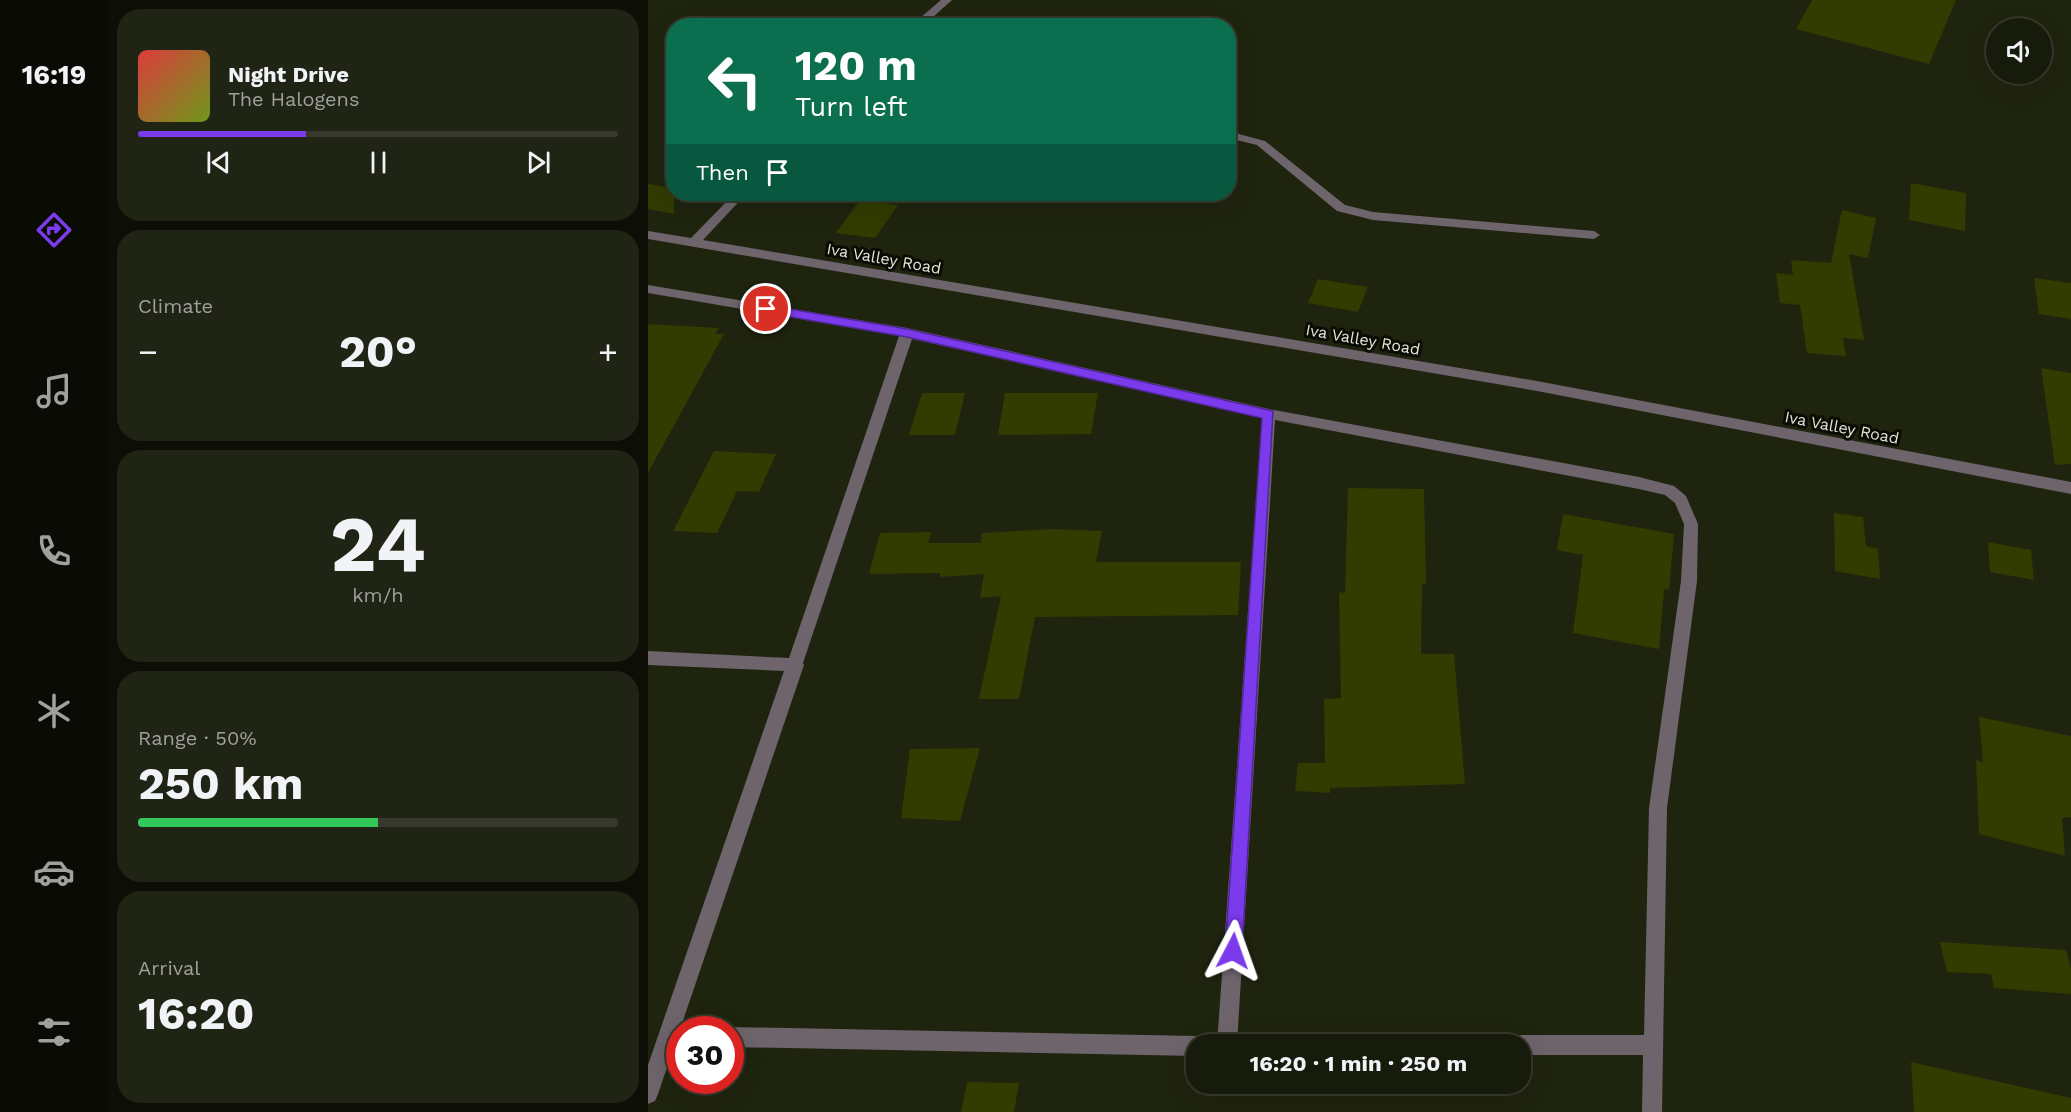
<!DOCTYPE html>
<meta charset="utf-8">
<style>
body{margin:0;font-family:"Work Sans",sans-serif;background:#202414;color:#f1f3f6;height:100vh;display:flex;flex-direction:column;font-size:22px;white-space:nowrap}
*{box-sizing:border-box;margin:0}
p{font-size:20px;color:#9ea19d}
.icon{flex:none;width:33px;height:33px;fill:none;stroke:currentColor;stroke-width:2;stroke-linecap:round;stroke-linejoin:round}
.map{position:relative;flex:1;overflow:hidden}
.side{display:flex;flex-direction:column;gap:9px;padding:9px;background:#0d0f06;width:540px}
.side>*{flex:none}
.top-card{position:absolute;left:18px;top:18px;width:570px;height:183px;border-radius:24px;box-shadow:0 6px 24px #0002,0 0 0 2px #36392c;background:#0b6e4f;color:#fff;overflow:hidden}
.buttons{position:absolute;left:1338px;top:18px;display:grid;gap:12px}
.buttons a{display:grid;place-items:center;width:66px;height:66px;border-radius:50%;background:#171b0b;box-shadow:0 6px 24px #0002,0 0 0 2px #36392c;font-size:30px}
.speed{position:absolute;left:18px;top:1016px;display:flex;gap:12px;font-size:30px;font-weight:700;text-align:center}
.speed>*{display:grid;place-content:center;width:78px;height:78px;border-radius:50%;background:#171b0b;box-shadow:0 6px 24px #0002,0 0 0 2px #36392c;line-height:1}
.speed .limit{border:9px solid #d22;background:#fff;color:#111}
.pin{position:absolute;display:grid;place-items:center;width:51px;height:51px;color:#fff;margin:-26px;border:3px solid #fff;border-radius:50%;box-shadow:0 2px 6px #0007}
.me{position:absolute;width:66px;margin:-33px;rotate:4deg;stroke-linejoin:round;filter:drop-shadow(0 0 4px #0008)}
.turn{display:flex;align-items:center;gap:21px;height:126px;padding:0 30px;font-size:27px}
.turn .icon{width:78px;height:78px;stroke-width:2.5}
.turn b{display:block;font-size:42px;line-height:51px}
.then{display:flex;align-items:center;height:57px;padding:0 30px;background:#0003;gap:12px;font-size:22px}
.big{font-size:45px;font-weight:700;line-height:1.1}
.side .widget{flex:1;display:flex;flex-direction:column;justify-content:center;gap:9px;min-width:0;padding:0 21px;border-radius:24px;background:#202414}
.side .dial{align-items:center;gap:0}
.dial b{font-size:78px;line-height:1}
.song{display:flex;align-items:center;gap:18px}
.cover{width:72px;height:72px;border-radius:9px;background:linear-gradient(135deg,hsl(0 70% 55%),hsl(80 70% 35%))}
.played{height:6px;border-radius:3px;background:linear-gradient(90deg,#7c3aed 35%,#36392c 35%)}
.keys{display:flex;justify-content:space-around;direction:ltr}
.heat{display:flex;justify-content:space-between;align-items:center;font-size:33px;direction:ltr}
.charge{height:9px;border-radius:4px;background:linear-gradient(90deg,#34c759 50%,#36392c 0)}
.trip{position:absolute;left:538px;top:1034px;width:345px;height:60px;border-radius:24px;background:#171b0b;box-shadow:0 6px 24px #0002,0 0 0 2px #36392c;font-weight:700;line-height:60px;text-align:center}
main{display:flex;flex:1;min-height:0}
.tab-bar{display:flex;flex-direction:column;width:108px;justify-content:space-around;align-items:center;background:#090b04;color:#9ea19d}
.tab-bar .icon{width:42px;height:42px}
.tab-bar .active{color:#7c3aed}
.tab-bar b{font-size:27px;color:#f1f3f6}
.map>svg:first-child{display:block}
.building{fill:#323b00}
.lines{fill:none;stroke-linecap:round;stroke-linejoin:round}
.minor{fill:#6d646c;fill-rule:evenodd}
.route{fill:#7c3aed;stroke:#51269a;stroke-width:1.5}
.labels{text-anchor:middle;stroke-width:6;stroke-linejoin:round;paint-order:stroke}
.street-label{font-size:16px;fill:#e1e5d7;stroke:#0a0c04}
</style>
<main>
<nav class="tab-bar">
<b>16:19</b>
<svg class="icon active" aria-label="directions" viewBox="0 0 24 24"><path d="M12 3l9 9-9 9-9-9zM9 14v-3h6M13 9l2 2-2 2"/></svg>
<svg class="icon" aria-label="music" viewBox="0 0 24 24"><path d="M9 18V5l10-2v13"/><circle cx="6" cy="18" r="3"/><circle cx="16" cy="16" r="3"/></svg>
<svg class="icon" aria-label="phone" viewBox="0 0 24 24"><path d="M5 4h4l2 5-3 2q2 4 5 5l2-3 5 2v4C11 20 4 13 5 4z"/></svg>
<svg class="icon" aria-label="climate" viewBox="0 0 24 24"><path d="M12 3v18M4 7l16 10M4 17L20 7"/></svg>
<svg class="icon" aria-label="car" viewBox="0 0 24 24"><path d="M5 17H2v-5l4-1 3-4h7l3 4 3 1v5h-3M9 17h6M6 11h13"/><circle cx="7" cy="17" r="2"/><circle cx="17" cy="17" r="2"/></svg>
<svg class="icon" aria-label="filters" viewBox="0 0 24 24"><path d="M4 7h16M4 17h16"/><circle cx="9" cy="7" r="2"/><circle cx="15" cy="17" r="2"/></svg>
</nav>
<section class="side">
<div class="widget">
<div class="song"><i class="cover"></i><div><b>Night Drive</b><p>The Halogens</p></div></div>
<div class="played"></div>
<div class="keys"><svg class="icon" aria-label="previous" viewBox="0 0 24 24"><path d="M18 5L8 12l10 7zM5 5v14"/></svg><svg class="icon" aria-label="pause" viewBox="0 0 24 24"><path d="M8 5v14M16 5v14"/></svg><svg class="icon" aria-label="next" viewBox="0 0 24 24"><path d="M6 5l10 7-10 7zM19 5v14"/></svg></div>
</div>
<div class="widget"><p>Climate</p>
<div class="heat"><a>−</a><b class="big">20°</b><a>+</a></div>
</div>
<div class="widget dial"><b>24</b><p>km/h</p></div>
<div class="widget"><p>Range · 50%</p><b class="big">250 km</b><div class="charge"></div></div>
<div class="widget"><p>Arrival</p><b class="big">16:20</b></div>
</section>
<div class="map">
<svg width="1423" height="1112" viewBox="0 0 1423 1112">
<rect width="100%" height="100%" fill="#1f240f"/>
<path class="building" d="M1164,0H1308L1281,64L1148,29Z
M1263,183L1318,193L1317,231L1261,220Z
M0,184L26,188V214L0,209Z
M212,200L250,205L227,238L188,233Z
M1194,210L1228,218L1220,258L1201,254L1216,340L1195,338L1198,356L1159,353L1152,305L1132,303L1128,273L1145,275L1143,260L1183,263Z
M1386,278L1423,283V319L1391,314Z
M670,279L720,287L710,312L660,303Z
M0,324L71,328L67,334H76L0,473Z
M1393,368L1423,373V464L1407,465Z
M274,393H317L307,435H261Z
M357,393H450L443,434L350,435Z
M66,451L128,454L111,492L89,491L69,533L25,531Z
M700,488L776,489L778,584H774L773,654H806L817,784L682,788V793L647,791L650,763H677L676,699L693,698L691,592L697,593Z
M1186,513L1215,517L1218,546L1230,549L1232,579L1187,571Z
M915,514L1026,534L1021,590L1016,589L1011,649L925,633L935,555L909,550Z
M406,529L454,531L448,562H593L590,615L387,617L371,699H331L353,596L332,598L336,574L292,577V573L221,574L232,533L283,532L280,543H333L334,533Z
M1340,542L1383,550L1386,580L1342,572Z
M1331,717L1423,736V817L1414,818L1417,856L1331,834L1328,760L1335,762Z
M332,748L312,821L253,818L262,749Z
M1292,942L1418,950L1423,968V994L1346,988L1343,974L1299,972Z
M1263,1062L1423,1098V1112H1266Z
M319,1082L371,1083L366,1112H313Z"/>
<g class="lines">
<path class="minor" d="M293,0H304L275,26H263Z
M580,131L617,141L697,205L725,212L946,231L952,235L946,239L725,220L689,211L609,145L580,138Z
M86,194H98L55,240L889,381L1423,482V494L889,391L0,239V231L43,238Z
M0,285L259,328L621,409L991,477L1026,486L1038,496L1050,524L1049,581L1019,808L1014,1112H994L995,1055H873V1044H864L866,1038L873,1035H996L1001,808L1033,581L1036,524L1027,503L1017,495L991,489L627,420L589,1044H569L614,417L264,339L155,663L156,665L10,1094L7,1101L0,1104V1065L136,671L0,665V651L141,658L251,336L0,293Z
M82,1027L549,1036L556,1039L558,1044H549V1056L82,1047V1029H78Z"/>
</g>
<path class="route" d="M118,305L259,329L625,411L594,951L591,957L585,959L579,957L577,951L614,418L259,337L114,312V306Z"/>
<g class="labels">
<g class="street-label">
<text transform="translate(236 258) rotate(10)" y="6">Iva Valley Road</text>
<text transform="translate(715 339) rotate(10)" y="6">Iva Valley Road</text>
<text transform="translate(1194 427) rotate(11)" y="6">Iva Valley Road</text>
</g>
</g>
</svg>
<div class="buttons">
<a><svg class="icon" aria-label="sound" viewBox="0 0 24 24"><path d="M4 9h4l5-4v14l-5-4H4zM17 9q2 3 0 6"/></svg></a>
</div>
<div class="speed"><div class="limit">30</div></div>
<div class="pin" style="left:118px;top:309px;background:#d93025"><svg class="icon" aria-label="arrive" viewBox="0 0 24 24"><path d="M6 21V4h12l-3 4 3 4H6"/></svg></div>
<svg class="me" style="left:585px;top:951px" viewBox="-20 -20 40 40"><path d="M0-17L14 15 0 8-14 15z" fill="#7c3aed" stroke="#fff" stroke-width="4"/></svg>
<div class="trip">16:20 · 1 min · 250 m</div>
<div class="top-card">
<div class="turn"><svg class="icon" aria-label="left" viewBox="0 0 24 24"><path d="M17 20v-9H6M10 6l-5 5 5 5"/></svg><div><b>120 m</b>Turn left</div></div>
<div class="then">Then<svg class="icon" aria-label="arrive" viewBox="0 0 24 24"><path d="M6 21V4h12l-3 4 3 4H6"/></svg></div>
</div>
</div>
</main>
